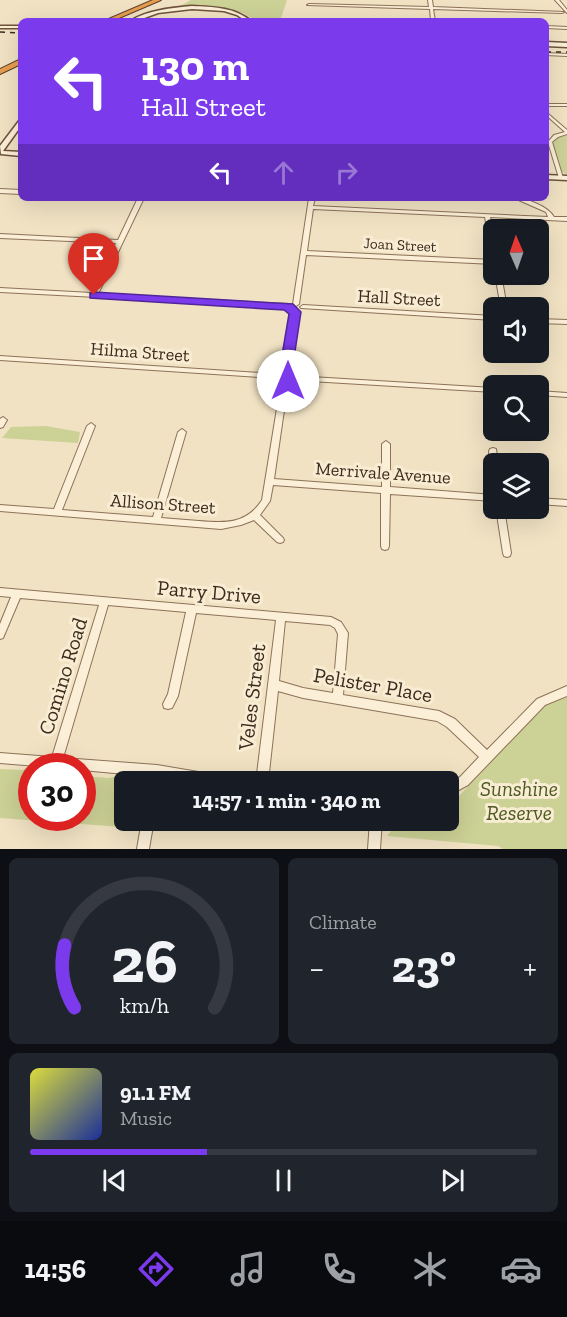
<!DOCTYPE html>
<meta charset="utf-8">
<style>
body{margin:0;font-family:"Zilla Slab",serif;background:#20242c;color:#f1f3f6;height:100vh;display:flex;flex-direction:column;font-size:22px;white-space:nowrap}
*{box-sizing:border-box;margin:0}
p{font-size:20px;color:#9ea1a6}
.icon{flex:none;width:33px;height:33px;fill:none;stroke:currentColor;stroke-width:2;stroke-linecap:round;stroke-linejoin:round}
.map{position:relative;height:849px;overflow:hidden}
.side{display:flex;flex-direction:column;gap:9px;padding:9px;background:#0d0f14;flex:1}
.side>*{flex:none}
.hud{position:absolute;left:18px;top:18px;width:531px;height:183px;border-radius:9px;box-shadow:0 6px 24px #0002;background:#7c3aed;color:#fff;overflow:hidden}
.needle{width:39px;rotate:358deg}
.controls{position:absolute;left:483px;top:219px;display:grid;gap:12px}
.controls a{display:grid;place-items:center;width:66px;height:66px;border-radius:9px;background:#171b24;box-shadow:0 6px 24px #0002;font-size:30px}
.speed{position:absolute;left:18px;top:753px;display:flex;gap:12px;font-size:30px;font-weight:700;text-align:center}
.speed>*{display:grid;place-content:center;width:78px;height:78px;border-radius:50%;background:#171b24;box-shadow:0 6px 24px #0002;line-height:1}
.speed .limit{border:9px solid #d22;background:#fff;color:#111}
.pin{position:absolute;display:grid;place-items:center;width:51px;height:51px;color:#fff;margin:-62px -26px;border-radius:50% 50% 50% 0;rotate:-45deg;box-shadow:0 0 6px #0007}
.pin .icon{rotate:45deg}
.me{position:absolute;width:66px;margin:-33px;rotate:0deg;stroke-linejoin:round;filter:drop-shadow(0 0 4px #0008)}
.turn{display:flex;align-items:center;gap:21px;height:126px;padding:0 24px;font-size:27px}
.turn .icon{width:78px;height:78px;stroke-width:2.5}
.turn b{display:block;font-size:42px;line-height:51px}
.lanes{display:flex;align-items:center;height:57px;padding:0 24px;background:#0003;justify-content:center;gap:30px;direction:ltr}
.lanes .off{opacity:.35}
.big{font-size:45px;font-weight:700;line-height:1.1}
.side .tile{flex:1;display:flex;flex-direction:column;justify-content:center;gap:9px;min-width:0;padding:0 21px;border-radius:9px;background:#20242c}
.side .dial{align-items:center;gap:0}
.dial svg{height:156px;overflow:visible;fill:none;stroke:#363941;stroke-width:7;stroke-linecap:round;text-anchor:middle}
.dial text{fill:#f1f3f6;stroke:none}
.song{display:flex;align-items:center;gap:18px}
.cover{width:72px;height:72px;border-radius:9px;background:linear-gradient(135deg,hsl(60 70% 55%),hsl(230 70% 35%))}
.played{height:6px;border-radius:3px;background:linear-gradient(90deg,#7c3aed 35%,#363941 35%)}
.keys{display:flex;justify-content:space-around;direction:ltr}
.heat{display:flex;justify-content:space-between;align-items:center;font-size:33px;direction:ltr}
.side .tiles{flex:1;display:grid;gap:9px;grid-template-columns:1fr 1fr}
.tile:last-child{grid-column:span 2}
.trip{position:absolute;left:114px;top:771px;width:345px;height:60px;border-radius:9px;background:#171b24;box-shadow:0 6px 24px #0002;font-weight:700;line-height:60px;text-align:center}
.dock{display:flex;height:96px;justify-content:space-around;align-items:center;background:#090b0e;color:#9ea1a6}
.dock .icon{width:42px;height:42px}
.dock .selected{color:#7c3aed}
.dock b{font-size:27px;color:#f1f3f6}
.map>svg:first-child{display:block}
.green{fill:#ccd196}
.lines{fill:none;stroke-linecap:round;stroke-linejoin:round}
.street-casing{stroke:#8d7258;stroke-width:2}
.secondary-casing{stroke:#6f533b;stroke-width:3}
.highway-casing{stroke:#5b402d;stroke-width:2}
.street{fill:#fbefd7;fill-rule:evenodd}
.secondary{fill:#fbefd7;fill-rule:evenodd}
.highway{fill:#e79d4e;fill-rule:evenodd}
.rail{stroke:#3c2b1d;stroke-width:1.5;stroke-dasharray:5 5;stroke-linecap:butt}
.route{fill:#7c3aed;stroke:#51269a;stroke-width:1.5}
.labels{text-anchor:middle;stroke-width:6;stroke-linejoin:round;paint-order:stroke}
.far-street-label{font-size:15px;fill:#3c2b1d;stroke:#f8ecd3}
.street-label{font-size:18px;fill:#3c2b1d;stroke:#f8ecd3}
.near-street-label{font-size:21px;fill:#3c2b1d;stroke:#f8ecd3}
.near-park-label{font-size:21px;font-style:italic;fill:#4e5a22;stroke:#f8ecd3}
</style>
<div class="map">
<svg width="567" height="849" viewBox="0 0 567 849">
<rect width="100%" height="100%" fill="#f1e2c3"/>
<path class="green" d="M191,0H287L280,21H256L243,13L217,7L180,6Z
M567,135V175L562,172L552,143L556,138Z
M46,426L80,432L78,443L2,438L11,427Z
M567,696V849H503L498,846L387,836L396,825L408,821L448,820L449,802L460,795L539,710L548,704Z
M28,766L31,767L32,818H82L83,776L108,778L135,774L144,777L143,781L124,782V820L136,821L135,828L0,818V769L23,770Z"/>
<g class="lines">
<defs>
<path id="street" d="M428,0H432L433,7L564,12L562,13L433,9L435,21H431L430,9L307,5L309,4L429,7Z
M555,0H559L567,10V13Z
M306,20H330L332,21H304Z
M546,26L567,27V29L546,28Z
M546,53L567,54V56L546,55Z
M546,104H567V106H546Z
M546,112L567,130V134L558,137L552,142L563,178L561,179L559,178L548,142L554,135L565,132L546,115Z
M0,189L21,190V194L0,193Z
M138,198H144L98,294L289,304L292,306L291,307L0,292V288L92,293L116,243L0,238V234L118,240Z
M309,198H315L313,206L548,217L546,212L514,198C526,198 548,206 554,217H567V221L490,217L494,234V252L491,250L485,217L313,209L307,251L494,260V264L306,255L299,304L296,306L293,304Z
M495,274H501L507,308H501Z
M303,305L494,316V320L301,308L300,307Z
M295,310L298,312L290,372L294,376L494,388V392L293,380L288,383L274,479L382,487V444L386,441L390,444V487L494,495V501L390,494L389,546L388,549L385,550L382,549L381,546V493L273,485L270,501L260,515L283,538L284,540L283,542L280,543L277,542L254,520L241,525L221,529L0,511V505L54,509L87,426L91,423L95,426L62,510L153,517L178,432L182,429L186,432L161,518C173,519 186,520 199,521C224,523 246,525 262,500L281,384L278,383L275,378L0,360V356L277,374L283,372L292,312Z
M538,319L567,320V324L538,323Z
M538,391L567,393V397L538,395Z
M3,417L7,420L3,427L0,428V419Z
M493,448L496,449L498,464H494V467L490,464L489,451L490,449Z
M538,498L567,500V506L538,504Z
M496,508H504L511,553L510,556L507,557L504,556L503,553Z
M0,588L331,617L341,622L348,633L343,695L439,711L455,719L487,750L537,699L567,686V696L545,705L468,785L448,796V784L460,777L479,757L447,727L437,721L303,698L278,691L268,782H256L276,620L196,613L178,696L172,708L168,709L164,708L163,704L168,694L186,612L108,605L63,758L157,765L222,776L226,778L227,782H186L157,777L82,770V766H37L0,763V753L52,757L99,605L20,598L3,638L0,639V624L11,597L0,596ZM285,621L330,625L335,628L338,634L333,693L303,688L279,681Z
M142,820H154L149,849H137Z
M370,820H382L380,849H368Z"/>
<path id="secondary" d="M192,6C213,7 234,7 251,21H246L237,15L224,11L192,9L158,13L136,21H130C148,10 171,8 192,6Z
M0,26H21V28H0Z
M546,42L567,43V47L546,46Z
M21,120V126L3,151L21,152V156L1,154L0,146L19,121Z
M546,175L567,176V180L546,179Z"/>
<path id="highway" d="M153,0H161L112,21H104Z
M21,59V64L0,74V69Z"/>
</defs>
<use href="#street" class="street-casing"/>
<use href="#secondary" class="secondary-casing"/>
<use href="#highway" class="highway-casing"/>
<use href="#street" class="street"/>
<use href="#secondary" class="secondary"/>
<use href="#highway" class="highway"/>
<path class="rail" d="M0,32L21,33
M546,52H567"/>
</g>
<path class="route" d="M94,292L293,304L301,312L292,371L298,378C295,384 291,386 284,384L282,381L284,378L279,373L289,314L284,310L90,298V293Z"/>
<g class="labels">
<g class="far-street-label">
<text transform="translate(400 245) rotate(3)" y="5">Joan Street</text>
</g>
<g class="street-label">
<text transform="translate(399 298) rotate(3)" y="6">Hall Street</text>
<text transform="translate(140 352) rotate(4)" y="6">Hilma Street</text>
<text transform="translate(383 473) rotate(4)" y="6">Merrivale Avenue</text>
<text transform="translate(163 504) rotate(4)" y="6">Allison Street</text>
</g>
<g class="near-street-label">
<text transform="translate(209 592) rotate(5)" y="7">Parry Drive</text>
<text transform="translate(63 676) rotate(-73)" y="7">Comino Road</text>
<text transform="translate(373 685) rotate(10)" y="7">Pelister Place</text>
<text transform="translate(252 697) rotate(-83)" y="7">Veles Street</text>
</g>
<g class="near-park-label">
<text x="519" y="796">Sunshine<tspan x="519" dy="24">Reserve</tspan></text>
</g>
</g>
</svg>
<div class="controls">
<a><svg class="needle" viewBox="-14 -14 28 28"><path d="M0-13l5 13h-10z" fill="#e53935"/><path d="M0 13l5-13h-10z" fill="#9ea1a6"/></svg></a>
<a><svg class="icon" aria-label="sound" viewBox="0 0 24 24"><path d="M4 9h4l5-4v14l-5-4H4zM17 9q2 3 0 6"/></svg></a>
<a><svg class="icon" aria-label="search" viewBox="0 0 24 24"><circle cx="10" cy="10" r="6"/><path d="M15 15l6 6"/></svg></a>
<a><svg class="icon" aria-label="layers" viewBox="0 0 24 24"><path d="M12 4l9 5-9 5-9-5zM3 14l9 5 9-5"/></svg></a>
</div>
<div class="speed"><div class="limit">30</div></div>
<div class="pin" style="left:94px;top:295px;background:#d93025"><svg class="icon" aria-label="arrive" viewBox="0 0 24 24"><path d="M6 21V4h12l-3 4 3 4H6"/></svg></div>
<svg class="me" style="left:288px;top:381px" viewBox="-20 -20 40 40"><circle r="19" fill="#fff"/><path d="M0-13L10 11 0 6-10 11z" fill="#7c3aed"/></svg>
<div class="trip">14:57 · 1 min · 340 m</div>
<div class="hud">
<div class="turn"><svg class="icon" aria-label="left" viewBox="0 0 24 24"><path d="M17 20v-9H6M10 6l-5 5 5 5"/></svg><div><b>130 m</b>Hall Street</div></div>
<div class="lanes"><svg class="icon" aria-label="left" viewBox="0 0 24 24"><path d="M17 20v-9H6M10 6l-5 5 5 5"/></svg><svg class="icon off" aria-label="ahead" viewBox="0 0 24 24"><path d="M12 20V5M6 11l6-6 6 6"/></svg><svg class="icon off" aria-label="right" viewBox="0 0 24 24"><path d="M7 20v-9h11M14 6l5 5-5 5"/></svg></div>
</div>
</div>
<section class="side">
<div class="tiles">
<div class="tile dial"><svg viewBox="0 0 100 80">
<path d="M14 69A42 42 0 1 1 86 69"/>
<path d="M14 69A42 42 0 0 1 9 37" stroke="#7c3aed"/>
<text x="50" y="56" font-size="32" font-weight="700">26</text>
<text x="50" y="72" font-size="11">km/h</text>
</svg></div>
<div class="tile"><p>Climate</p>
<div class="heat"><a>−</a><b class="big">23°</b><a>+</a></div>
</div>
<div class="tile">
<div class="song"><i class="cover"></i><div><b>91.1 FM</b><p>Music</p></div></div>
<div class="played"></div>
<div class="keys"><svg class="icon" aria-label="previous" viewBox="0 0 24 24"><path d="M18 5L8 12l10 7zM5 5v14"/></svg><svg class="icon" aria-label="pause" viewBox="0 0 24 24"><path d="M8 5v14M16 5v14"/></svg><svg class="icon" aria-label="next" viewBox="0 0 24 24"><path d="M6 5l10 7-10 7zM19 5v14"/></svg></div>
</div>
</div>
</section>
<nav class="dock">
<b>14:56</b>
<svg class="icon selected" aria-label="directions" viewBox="0 0 24 24"><path d="M12 3l9 9-9 9-9-9zM9 14v-3h6M13 9l2 2-2 2"/></svg>
<svg class="icon" aria-label="music" viewBox="0 0 24 24"><path d="M9 18V5l10-2v13"/><circle cx="6" cy="18" r="3"/><circle cx="16" cy="16" r="3"/></svg>
<svg class="icon" aria-label="phone" viewBox="0 0 24 24"><path d="M5 4h4l2 5-3 2q2 4 5 5l2-3 5 2v4C11 20 4 13 5 4z"/></svg>
<svg class="icon" aria-label="climate" viewBox="0 0 24 24"><path d="M12 3v18M4 7l16 10M4 17L20 7"/></svg>
<svg class="icon" aria-label="car" viewBox="0 0 24 24"><path d="M5 17H2v-5l4-1 3-4h7l3 4 3 1v5h-3M9 17h6M6 11h13"/><circle cx="7" cy="17" r="2"/><circle cx="17" cy="17" r="2"/></svg>
</nav>
